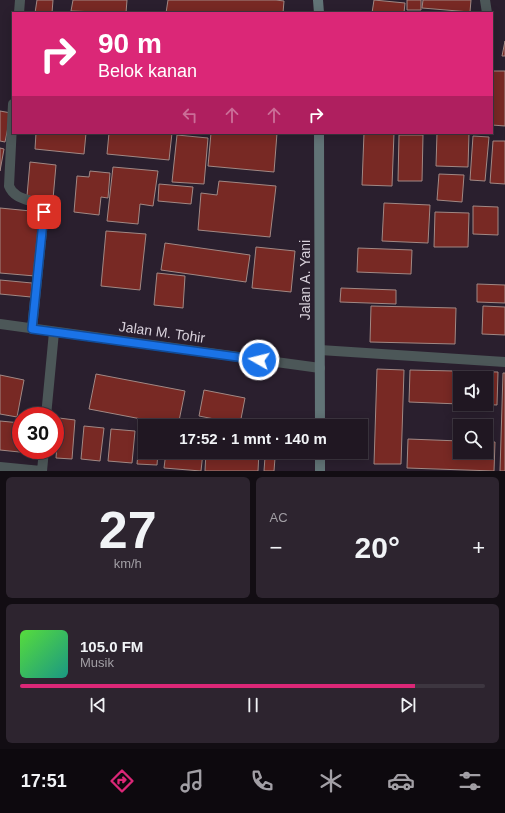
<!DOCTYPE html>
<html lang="id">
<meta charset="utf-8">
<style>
body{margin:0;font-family:Helvetica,sans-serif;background:#2d242f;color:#f1f3f6;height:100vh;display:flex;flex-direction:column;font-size:15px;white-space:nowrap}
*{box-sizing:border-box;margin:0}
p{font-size:13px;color:#a29fa5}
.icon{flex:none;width:22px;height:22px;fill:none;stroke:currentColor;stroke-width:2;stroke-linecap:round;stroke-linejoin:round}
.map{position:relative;height:471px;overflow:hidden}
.drawer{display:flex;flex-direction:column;gap:6px;padding:6px;background:#120d13;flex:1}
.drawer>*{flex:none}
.guide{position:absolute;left:12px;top:12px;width:481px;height:122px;border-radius:0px;box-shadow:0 2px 10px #0003,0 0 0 1px #3d3640;background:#db2777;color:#fff;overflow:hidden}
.controls{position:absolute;left:453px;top:371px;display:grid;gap:8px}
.controls a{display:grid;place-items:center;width:40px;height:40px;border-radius:0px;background:#201722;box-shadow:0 2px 10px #0003,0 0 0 1px #3d3640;font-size:20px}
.speed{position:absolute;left:12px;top:407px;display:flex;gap:8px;font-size:20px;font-weight:700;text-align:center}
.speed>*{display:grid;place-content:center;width:52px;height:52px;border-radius:50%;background:#201722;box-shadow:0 2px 10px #0003,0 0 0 1px #3d3640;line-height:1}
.speed .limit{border:6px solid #d22;background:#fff;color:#111}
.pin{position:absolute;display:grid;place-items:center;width:34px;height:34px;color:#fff;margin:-17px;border-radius:8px;box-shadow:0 2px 6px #0006}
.me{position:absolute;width:44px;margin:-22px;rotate:278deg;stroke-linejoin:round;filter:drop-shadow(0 0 3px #0008)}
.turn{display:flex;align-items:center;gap:14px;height:84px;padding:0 20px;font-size:18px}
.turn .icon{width:52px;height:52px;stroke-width:2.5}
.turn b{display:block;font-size:28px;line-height:34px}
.lanes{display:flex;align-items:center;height:38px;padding:0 20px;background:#0003;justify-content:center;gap:20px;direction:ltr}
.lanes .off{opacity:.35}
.big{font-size:30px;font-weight:700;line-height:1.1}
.drawer .widget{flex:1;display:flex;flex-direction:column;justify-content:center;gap:6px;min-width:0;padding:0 14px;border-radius:6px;background:#2d242f}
.drawer .dial{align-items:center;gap:0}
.dial b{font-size:52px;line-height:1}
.song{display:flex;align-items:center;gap:12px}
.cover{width:48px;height:48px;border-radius:6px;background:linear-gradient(135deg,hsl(110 70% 55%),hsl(170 70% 35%))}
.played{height:4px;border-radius:2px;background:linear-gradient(90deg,#db2777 85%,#3d3640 85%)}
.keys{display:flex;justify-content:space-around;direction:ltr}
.heat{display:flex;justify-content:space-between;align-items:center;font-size:22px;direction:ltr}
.drawer .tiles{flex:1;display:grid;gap:6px;grid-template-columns:1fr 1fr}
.widget:last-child{grid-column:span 2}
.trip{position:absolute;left:138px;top:419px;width:230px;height:40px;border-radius:0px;background:#201722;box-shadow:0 2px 10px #0003,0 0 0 1px #3d3640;font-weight:700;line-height:40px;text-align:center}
.tab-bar{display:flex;height:64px;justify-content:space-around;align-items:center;background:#0d090e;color:#a29fa5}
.tab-bar .icon{width:28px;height:28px}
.tab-bar .selected{color:#db2777}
.tab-bar b{font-size:18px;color:#f1f3f6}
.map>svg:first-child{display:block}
.building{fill:#782924;stroke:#a18884}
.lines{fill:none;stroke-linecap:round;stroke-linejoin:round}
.street{stroke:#4c5758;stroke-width:10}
.secondary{stroke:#617376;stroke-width:10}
.route-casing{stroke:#114b97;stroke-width:10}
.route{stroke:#1a73e8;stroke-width:7}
.labels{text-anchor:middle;stroke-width:4;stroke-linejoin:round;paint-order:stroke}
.street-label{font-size:14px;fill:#d8d1db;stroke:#2a1f2e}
</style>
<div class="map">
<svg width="505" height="471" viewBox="0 0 505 471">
<rect width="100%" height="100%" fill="#2a1f2e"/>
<path class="building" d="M37,0H53L52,13H35Z
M73,0H127L126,13L71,11Z
M168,0H276L284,1L283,13H166Z
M374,0L405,3L404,13H372Z
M407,0H421V10H407Z
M423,0H471L470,12L422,8Z
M505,41V56H502Z
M492,71H505V126L492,125Z
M0,111L11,113L5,142L0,141Z
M36,133H86L84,154L35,149Z
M109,133H172L169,160L107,154Z
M211,133H277L274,172L208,166Z
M364,133H394L392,186L362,185Z
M437,133H469L468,167L436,166Z
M177,135L208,138L204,184L172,182Z
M399,135H423L422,181H398Z
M473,136L489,137L485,181L470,180Z
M493,141H505V184L490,183Z
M0,148L4,149L0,171Z
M30,162L56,165L53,199L27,196Z
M113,167L158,171L153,206L140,204L138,224L107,221Z
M90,171L110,173L108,198L101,197L99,215L74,212L77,176L89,177Z
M439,174L464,175L462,202L437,200Z
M219,181L276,186L270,237L198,230L201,193L217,195Z
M159,184L193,187L191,204L158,201Z
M384,203L430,205L428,243L382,241Z
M473,206L498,207V235L473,234Z
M0,208L41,212L35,276L0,273Z
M435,212L469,213L468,247H434Z
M106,231L146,234L140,290L101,286Z
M165,243L250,255L246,282L161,270Z
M256,247L295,251L291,292L252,288Z
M358,248L412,250L411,274L357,272Z
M157,273L185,276L183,308L154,305Z
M0,280L32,283L31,297L0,294Z
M477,284L505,285V303L477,302Z
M341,288L396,290V304L340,302Z
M371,306L456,308L455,344L370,342Z
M483,306L505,307V335L482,334Z
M377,369L404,370L401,464H374Z
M410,370L498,372L497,405L475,404H486V378H460V404L409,402Z
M503,373H505V471H500Z
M96,374L185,391L178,426L89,409Z
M0,375L24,380L17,417L0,414Z
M204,390L245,398L240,424L199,416Z
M59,418L75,420L72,459L56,458Z
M0,421L21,423V450H39V454L0,450Z
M271,423L291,425V426H271Z
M84,426L104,428L100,461L81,459Z
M111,429L135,431L132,463L108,461Z
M140,433H145V452H158L157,465L137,464Z
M408,439L460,441V452H486V442H495L494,471L407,468Z
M166,452H203L201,471L164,468Z
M206,452H259L258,471H205Z
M265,457L275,458L274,471H264Z"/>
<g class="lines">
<path class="street" d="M485,0L487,13
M19,13L20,0
M13,104L9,186C14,199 28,199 39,204L44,212L32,329
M0,324L320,368
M320,350L505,362
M46,416L54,332
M0,467L41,471
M42,471L44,450"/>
<path class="secondary" d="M318,0L319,13
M319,133L320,426
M320,452V471"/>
</g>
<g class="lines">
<defs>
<path id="route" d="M44,212L32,329L259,360"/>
</defs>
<use href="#route" class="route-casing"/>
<use href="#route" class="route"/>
</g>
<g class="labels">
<g class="street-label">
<text transform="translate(305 280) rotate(-90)" y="5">Jalan A. Yani</text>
<text transform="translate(162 332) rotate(8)" y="5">Jalan M. Tohir</text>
</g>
</g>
</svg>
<div class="controls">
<a><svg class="icon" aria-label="sound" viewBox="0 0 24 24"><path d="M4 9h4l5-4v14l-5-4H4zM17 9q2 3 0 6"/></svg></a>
<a><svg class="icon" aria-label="search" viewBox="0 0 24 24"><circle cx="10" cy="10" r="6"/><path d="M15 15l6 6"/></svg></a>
</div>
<div class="speed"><div class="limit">30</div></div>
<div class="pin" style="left:44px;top:212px;background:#d93025"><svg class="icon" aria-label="arrive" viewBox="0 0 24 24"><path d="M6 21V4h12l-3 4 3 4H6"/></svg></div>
<svg class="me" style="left:259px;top:360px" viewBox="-20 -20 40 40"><circle r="17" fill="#1a73e8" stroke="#fff" stroke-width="3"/><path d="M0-11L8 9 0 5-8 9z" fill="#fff"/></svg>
<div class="trip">17:52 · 1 mnt · 140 m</div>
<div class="guide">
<div class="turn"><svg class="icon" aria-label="right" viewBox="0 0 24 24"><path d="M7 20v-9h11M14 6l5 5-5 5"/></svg><div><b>90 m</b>Belok kanan</div></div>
<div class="lanes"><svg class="icon off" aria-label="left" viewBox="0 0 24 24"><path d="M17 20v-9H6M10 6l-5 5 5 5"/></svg><svg class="icon off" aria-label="ahead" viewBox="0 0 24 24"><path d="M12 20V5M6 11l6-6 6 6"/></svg><svg class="icon off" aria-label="ahead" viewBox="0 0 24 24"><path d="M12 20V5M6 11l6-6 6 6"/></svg><svg class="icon" aria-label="right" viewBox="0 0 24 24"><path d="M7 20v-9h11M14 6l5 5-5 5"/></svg></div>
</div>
</div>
<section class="drawer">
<div class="tiles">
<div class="widget dial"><b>27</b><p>km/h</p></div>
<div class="widget"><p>AC</p>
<div class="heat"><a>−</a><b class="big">20°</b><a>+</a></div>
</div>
<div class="widget">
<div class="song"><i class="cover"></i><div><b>105.0 FM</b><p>Musik</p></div></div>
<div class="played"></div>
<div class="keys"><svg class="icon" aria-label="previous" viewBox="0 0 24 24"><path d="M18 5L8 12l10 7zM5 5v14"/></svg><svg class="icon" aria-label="pause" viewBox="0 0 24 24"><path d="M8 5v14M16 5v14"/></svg><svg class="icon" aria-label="next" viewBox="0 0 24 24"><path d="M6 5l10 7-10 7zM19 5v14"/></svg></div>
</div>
</div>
</section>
<nav class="tab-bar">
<b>17:51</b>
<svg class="icon selected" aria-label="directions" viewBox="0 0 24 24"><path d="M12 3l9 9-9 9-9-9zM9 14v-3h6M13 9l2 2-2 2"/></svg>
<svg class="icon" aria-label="music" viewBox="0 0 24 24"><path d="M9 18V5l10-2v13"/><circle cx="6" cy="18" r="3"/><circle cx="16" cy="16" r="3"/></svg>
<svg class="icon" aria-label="phone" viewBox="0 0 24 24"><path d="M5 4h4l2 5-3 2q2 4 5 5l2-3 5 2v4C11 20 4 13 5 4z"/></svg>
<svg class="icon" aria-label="climate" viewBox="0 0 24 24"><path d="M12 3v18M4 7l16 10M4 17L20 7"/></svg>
<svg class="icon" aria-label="car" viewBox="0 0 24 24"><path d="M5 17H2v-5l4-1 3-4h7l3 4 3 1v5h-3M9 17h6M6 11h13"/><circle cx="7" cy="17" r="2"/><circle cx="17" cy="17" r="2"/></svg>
<svg class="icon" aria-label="filters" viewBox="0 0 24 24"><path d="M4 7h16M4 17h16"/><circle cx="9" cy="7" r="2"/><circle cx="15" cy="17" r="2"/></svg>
</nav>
